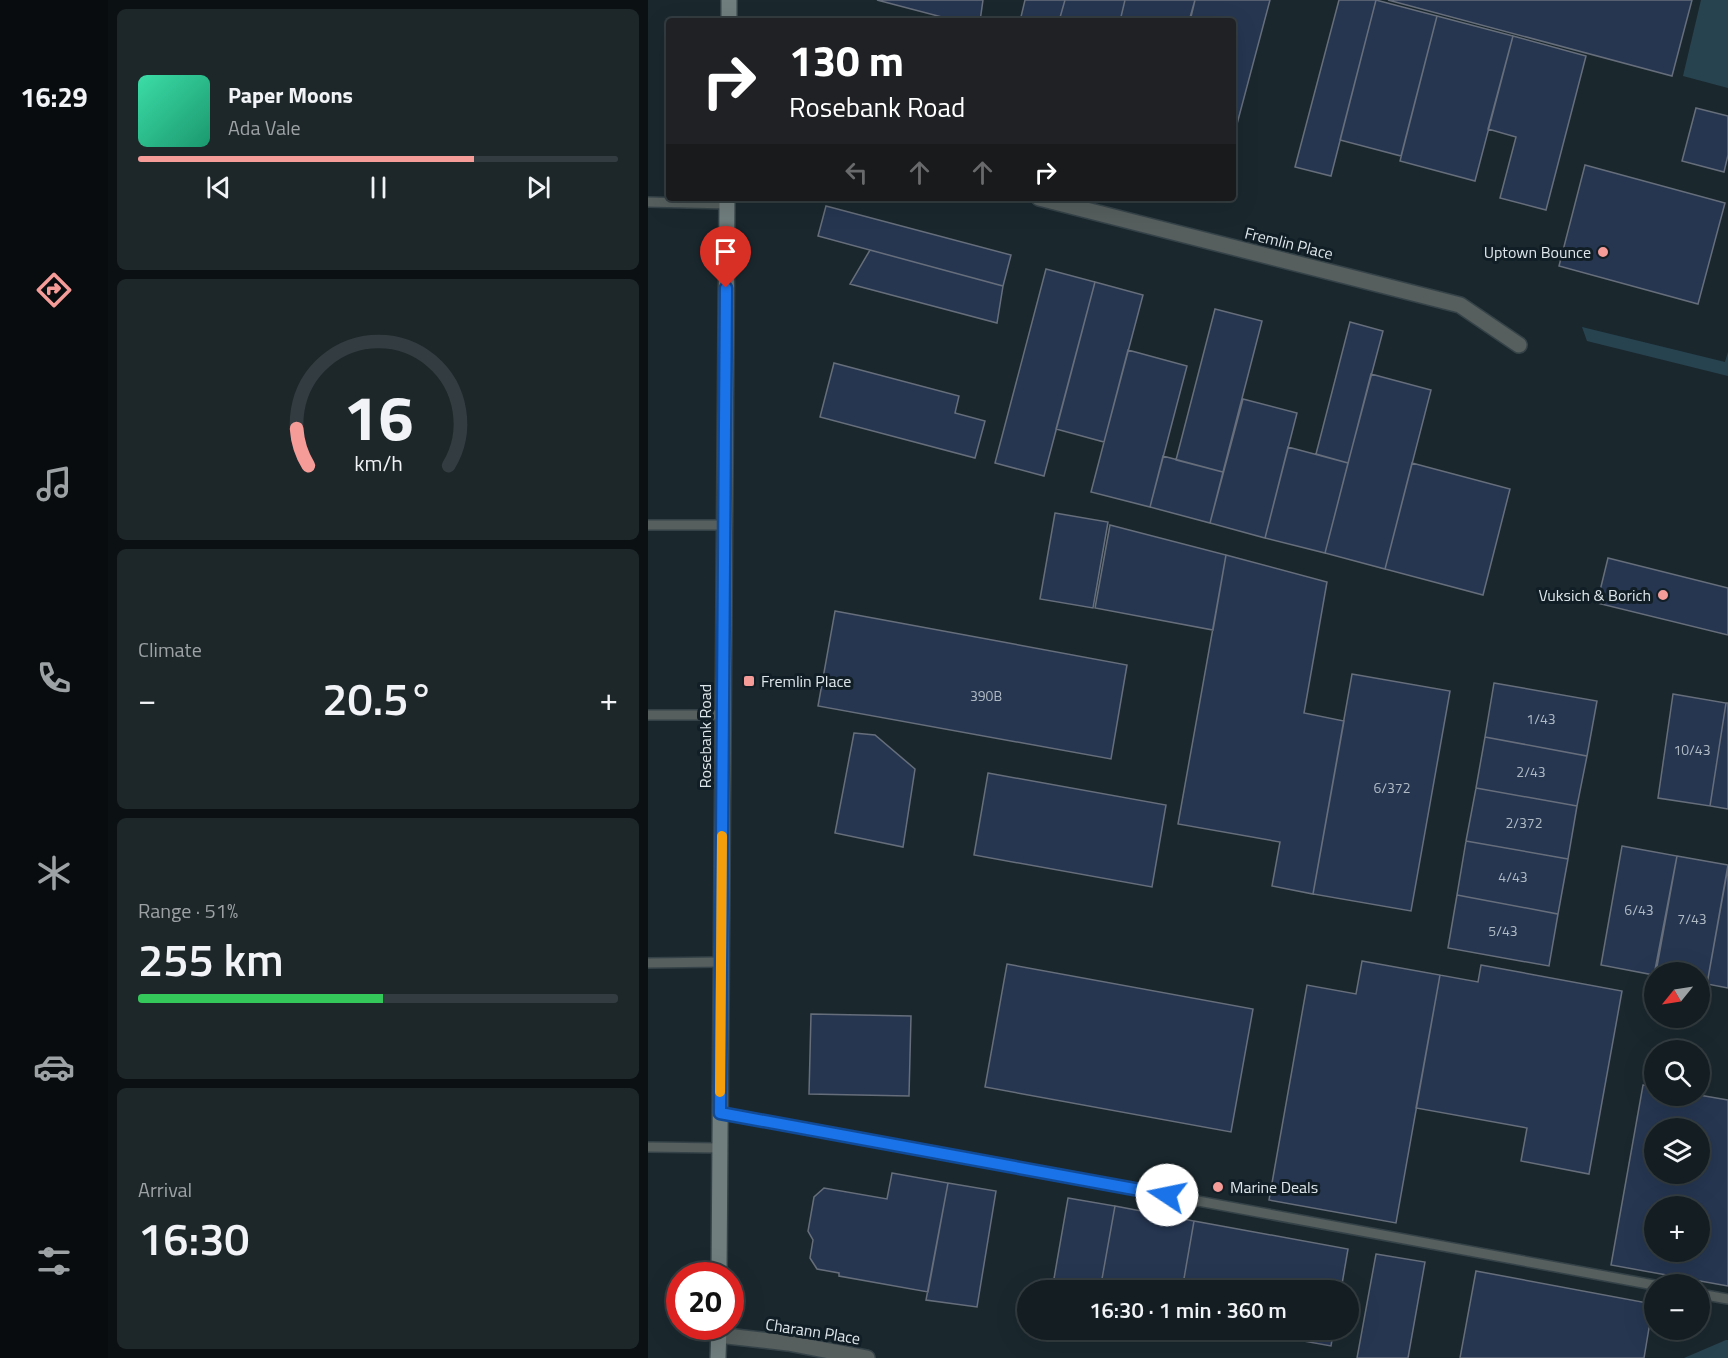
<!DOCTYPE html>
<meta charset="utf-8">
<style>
body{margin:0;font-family:"Titillium Web",sans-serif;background:#1d272a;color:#f1f3f6;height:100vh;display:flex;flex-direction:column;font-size:22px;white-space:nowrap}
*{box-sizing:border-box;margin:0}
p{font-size:20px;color:#9da2a5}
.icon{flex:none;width:33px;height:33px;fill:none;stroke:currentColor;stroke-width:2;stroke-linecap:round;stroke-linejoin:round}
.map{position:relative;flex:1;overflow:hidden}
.side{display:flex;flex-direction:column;gap:9px;padding:9px;background:#0b1013;width:540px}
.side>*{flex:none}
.banner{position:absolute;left:18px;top:18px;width:570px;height:183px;border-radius:6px;box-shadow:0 6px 24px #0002,0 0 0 2px #333c40;background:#202124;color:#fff;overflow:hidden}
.needle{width:39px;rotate:240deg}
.buttons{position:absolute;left:996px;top:962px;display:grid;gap:12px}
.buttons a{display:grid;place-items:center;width:66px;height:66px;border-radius:50%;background:#141e22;box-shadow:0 6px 24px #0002,0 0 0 2px #333c40;font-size:30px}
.speed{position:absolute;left:18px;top:1262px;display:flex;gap:12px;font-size:30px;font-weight:700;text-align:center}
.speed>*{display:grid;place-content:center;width:78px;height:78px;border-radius:50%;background:#141e22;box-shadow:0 6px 24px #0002,0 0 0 2px #333c40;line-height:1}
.speed .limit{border:9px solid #d22;background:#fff;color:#111}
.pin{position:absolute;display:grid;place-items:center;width:51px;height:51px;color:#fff;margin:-62px -26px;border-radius:50% 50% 50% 0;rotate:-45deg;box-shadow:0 0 6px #0007}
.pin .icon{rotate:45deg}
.me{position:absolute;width:66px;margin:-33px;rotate:281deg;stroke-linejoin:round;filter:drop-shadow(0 0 4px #0008)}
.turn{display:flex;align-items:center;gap:21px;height:126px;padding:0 24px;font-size:27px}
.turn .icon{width:78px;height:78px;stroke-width:2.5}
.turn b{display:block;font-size:42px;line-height:51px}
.lanes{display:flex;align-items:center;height:57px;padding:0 24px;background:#0003;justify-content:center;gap:30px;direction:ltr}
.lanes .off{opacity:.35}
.big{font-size:45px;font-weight:600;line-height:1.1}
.side .tile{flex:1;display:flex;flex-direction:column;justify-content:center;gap:9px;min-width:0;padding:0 21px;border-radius:9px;background:#1d272a}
.side .dial{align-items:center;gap:0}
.dial svg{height:156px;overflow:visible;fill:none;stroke:#333c40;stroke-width:7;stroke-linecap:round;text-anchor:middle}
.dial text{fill:#f1f3f6;stroke:none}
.song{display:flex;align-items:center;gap:18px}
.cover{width:72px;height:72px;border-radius:9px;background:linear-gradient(135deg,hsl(160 70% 55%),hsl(160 70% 35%))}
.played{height:6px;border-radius:3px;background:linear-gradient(90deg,#f59b98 70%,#333c40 70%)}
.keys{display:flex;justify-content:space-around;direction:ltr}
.heat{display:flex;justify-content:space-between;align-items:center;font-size:33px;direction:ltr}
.charge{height:9px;border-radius:4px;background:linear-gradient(90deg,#34c759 51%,#333c40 0)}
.trip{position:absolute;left:369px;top:1280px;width:342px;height:60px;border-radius:30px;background:#141e22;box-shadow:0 6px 24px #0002,0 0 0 2px #333c40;font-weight:600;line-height:60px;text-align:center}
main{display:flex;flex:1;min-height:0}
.tab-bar{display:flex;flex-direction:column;width:108px;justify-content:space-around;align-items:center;background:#080c0e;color:#9da2a5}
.tab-bar .icon{width:42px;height:42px}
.tab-bar .on{color:#f59b98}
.tab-bar b{font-size:27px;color:#f1f3f6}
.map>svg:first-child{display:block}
.green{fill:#284350}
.building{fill:#263651;stroke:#666e7b;stroke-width:1.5;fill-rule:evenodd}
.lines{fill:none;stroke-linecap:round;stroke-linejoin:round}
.lane-casing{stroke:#354348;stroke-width:12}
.street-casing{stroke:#354348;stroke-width:18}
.secondary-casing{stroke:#354348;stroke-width:18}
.lane{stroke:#565e5e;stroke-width:9}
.street{stroke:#565e5e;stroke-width:15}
.secondary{stroke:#717e7e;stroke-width:15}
.route-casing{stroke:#114b97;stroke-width:15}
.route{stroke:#1a73e8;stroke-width:10}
.slow{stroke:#f59e0b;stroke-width:10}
.poi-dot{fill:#f59b98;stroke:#111e25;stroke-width:2}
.labels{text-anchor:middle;stroke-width:6;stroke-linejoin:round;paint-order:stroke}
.number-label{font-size:14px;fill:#afbac4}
.street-label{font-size:16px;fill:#dde6ea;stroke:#111e25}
.poi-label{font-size:16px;fill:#dde6ea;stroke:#111e25;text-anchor:end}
</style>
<main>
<nav class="tab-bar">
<b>16:29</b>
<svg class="icon on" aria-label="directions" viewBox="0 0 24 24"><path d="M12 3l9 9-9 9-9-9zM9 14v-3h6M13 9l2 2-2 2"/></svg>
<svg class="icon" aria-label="music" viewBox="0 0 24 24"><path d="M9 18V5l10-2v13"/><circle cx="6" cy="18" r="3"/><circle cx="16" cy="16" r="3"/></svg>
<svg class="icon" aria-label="phone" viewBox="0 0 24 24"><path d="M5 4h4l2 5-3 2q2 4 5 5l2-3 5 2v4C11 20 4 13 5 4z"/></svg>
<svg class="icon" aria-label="climate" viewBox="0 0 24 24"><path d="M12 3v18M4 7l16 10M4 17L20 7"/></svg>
<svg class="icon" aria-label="car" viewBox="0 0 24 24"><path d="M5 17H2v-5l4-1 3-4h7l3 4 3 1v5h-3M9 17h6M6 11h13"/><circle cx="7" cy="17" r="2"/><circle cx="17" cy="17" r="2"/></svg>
<svg class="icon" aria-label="filters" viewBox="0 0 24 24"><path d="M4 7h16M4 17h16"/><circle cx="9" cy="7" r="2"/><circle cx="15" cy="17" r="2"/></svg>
</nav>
<section class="side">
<div class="tile">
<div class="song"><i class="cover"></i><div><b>Paper Moons</b><p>Ada Vale</p></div></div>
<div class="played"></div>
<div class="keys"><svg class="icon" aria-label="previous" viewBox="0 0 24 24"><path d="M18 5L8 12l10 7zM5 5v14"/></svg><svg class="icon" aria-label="pause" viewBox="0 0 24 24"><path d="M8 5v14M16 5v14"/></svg><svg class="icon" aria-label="next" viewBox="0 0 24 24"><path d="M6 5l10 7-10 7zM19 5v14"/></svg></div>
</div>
<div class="tile dial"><svg viewBox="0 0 100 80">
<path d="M14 69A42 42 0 1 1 86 69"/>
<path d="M14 69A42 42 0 0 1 8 50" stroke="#f59b98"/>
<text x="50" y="56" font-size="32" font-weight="700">16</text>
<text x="50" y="72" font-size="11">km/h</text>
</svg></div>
<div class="tile"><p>Climate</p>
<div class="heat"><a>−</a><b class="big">20.5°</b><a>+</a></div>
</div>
<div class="tile"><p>Range · 51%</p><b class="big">255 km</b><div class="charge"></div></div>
<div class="tile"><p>Arrival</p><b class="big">16:30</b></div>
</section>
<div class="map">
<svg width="1080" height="1358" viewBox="0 0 1080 1358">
<rect width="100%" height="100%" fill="#1a282e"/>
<path class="green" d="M1053,0H1080V88L1035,76Z
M934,327L1077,362L1080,352V376L939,341Z
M1078,1340H1080V1358H1036Z"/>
<path class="building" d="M229,0H335L332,21H309Z
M377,0H417L411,21H372Z
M417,0H477L472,21H411Z
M477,0H547L541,21H472Z
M547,0H622L585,139V21H542Z
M691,0H728L683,176L647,167Z
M728,0L789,16L753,156L692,140Z
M740,0H1044L1024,76Z
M789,16L865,36L827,181L752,161Z
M865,36L938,56L898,210L852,198L868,137L840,129Z
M1048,108L1080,116V155L1076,172L1034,161Z
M937,165L1077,203L1050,304L911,266Z
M178,206L363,255L355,286L170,236Z
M222,250L355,286L349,323L202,284Z
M398,269L447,282L396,476L347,463Z
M447,282L495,295L456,442L408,429Z
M567,309L614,321L575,472L528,460Z
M702,322L735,331L700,463L668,454Z
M480,350L539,366L502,507L443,492Z
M186,363L311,396L307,413L337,421L327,458L172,417Z
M723,374L783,390L737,569L677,553Z
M595,399L649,413L617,538L562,523Z
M640,447L700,463L677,553L617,538Z
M515,456L575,472L562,523L502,507Z
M764,463L862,489L835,595L737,569Z
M407,513L460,522L445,608L392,599Z
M462,525L578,555L565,630L447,608Z
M578,555L679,582L656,713L696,721L665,894L624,886L632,842L530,824Z
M960,558L1080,588V635L949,603Z
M187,611L479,665L463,759L170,706Z
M704,674L802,691L763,911L665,894Z
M846,683L949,701L939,756L837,737Z
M1025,694L1078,703L1062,806L1010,798Z
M1078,703H1080V809L1062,806Z
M206,733L227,735L267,769L255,847L187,833Z
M837,737L939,756L929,806L828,788Z
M340,773L518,805L504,887L326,855Z
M828,788L929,806L920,859L818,841Z
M818,841L920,859L910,914L809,895Z
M974,846L1029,856L1006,975L953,965Z
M1029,856L1080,865L1059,984L1052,983V972H1008Z
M1080,867V988L1059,984Z
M809,895L910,914L901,966L800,948Z
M714,961L792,975L748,1223L621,1200L659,985L708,994Z
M359,964L605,1009L583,1132L337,1087Z
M833,965L974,991L941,1174L873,1161L879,1128L768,1108L792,975L830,982Z
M163,1014L263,1016L261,1096L161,1094Z
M995,1085L1006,1087V1095H1051L1080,1100V1286L963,1265ZM1006,1128H1052V1173H1006ZM1006,1206H1052V1251H1006Z
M244,1173L300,1183L280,1292L191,1276V1273L169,1269L162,1258L165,1240L160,1231L166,1197L176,1188L239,1199Z
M300,1183L348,1191L329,1307L278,1300Z
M420,1198L467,1206L452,1290H404Z
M467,1206L546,1221L534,1290H452Z
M546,1221L700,1249L693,1290H534Z
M728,1254L777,1262L760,1358H709Z
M828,1271L1005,1304L996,1358H812Z
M607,1329H686L683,1346L606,1332Z"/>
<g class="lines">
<defs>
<path id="lane" d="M0,202L79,204
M0,525H76
M0,715H75
M0,963L73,962
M72,1113L1006,1285
M0,1147L72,1148
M1052,1294L1080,1299"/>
<path id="street" d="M391,198L812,305L871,345
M70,1335L140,1343L219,1358"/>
<path id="secondary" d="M81,21V0
M71,1275L79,198
M70,1358L71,1326"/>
</defs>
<use href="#lane" class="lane-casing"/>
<use href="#street" class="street-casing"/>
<use href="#secondary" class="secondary-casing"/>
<use href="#lane" class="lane"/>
<use href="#street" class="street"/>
<use href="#secondary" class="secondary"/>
</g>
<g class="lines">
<defs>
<path id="route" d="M78,288L72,1113L519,1195"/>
</defs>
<use href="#route" class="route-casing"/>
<use href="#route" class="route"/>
<path class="slow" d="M72,1092L74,836"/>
</g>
<g class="poi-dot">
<circle cx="955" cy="252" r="6"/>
<circle cx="1015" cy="595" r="6"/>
<rect x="95" y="675" width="12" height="12" rx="3"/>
<circle cx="570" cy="1187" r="6"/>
</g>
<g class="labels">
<g class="number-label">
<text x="338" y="701">390B</text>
<text x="893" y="724">1/43</text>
<text x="1044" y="755">10/43</text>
<text x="883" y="777">2/43</text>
<text x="744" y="793">6/372</text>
<text x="876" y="828">2/372</text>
<text x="865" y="882">4/43</text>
<text x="991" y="915">6/43</text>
<text x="1044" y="924">7/43</text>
<text x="855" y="936">5/43</text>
</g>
<g class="street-label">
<text transform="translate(641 243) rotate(14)" y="6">Fremlin Place</text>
<text transform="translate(57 736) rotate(-90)" y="6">Rosebank Road</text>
<text transform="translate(165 1331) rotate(9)" y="6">Charann Place</text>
</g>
<g class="poi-label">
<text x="943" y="258">Uptown Bounce</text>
<text x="1003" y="601">Vuksich &amp; Borich</text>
<text x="113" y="687" text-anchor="start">Fremlin Place</text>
<text x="582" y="1193" text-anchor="start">Marine Deals</text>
</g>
</g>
</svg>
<div class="buttons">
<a><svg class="needle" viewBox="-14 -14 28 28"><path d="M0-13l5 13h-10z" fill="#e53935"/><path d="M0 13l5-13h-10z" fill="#9da2a5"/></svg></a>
<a><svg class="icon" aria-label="search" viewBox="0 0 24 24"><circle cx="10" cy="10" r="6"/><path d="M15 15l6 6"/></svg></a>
<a><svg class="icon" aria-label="layers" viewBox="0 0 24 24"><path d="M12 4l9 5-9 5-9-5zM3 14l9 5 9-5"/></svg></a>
<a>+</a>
<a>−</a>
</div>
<div class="speed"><div class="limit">20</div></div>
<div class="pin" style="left:78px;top:288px;background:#d93025"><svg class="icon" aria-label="arrive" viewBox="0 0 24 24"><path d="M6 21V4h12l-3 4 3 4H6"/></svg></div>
<svg class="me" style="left:519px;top:1195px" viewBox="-20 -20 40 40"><circle r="19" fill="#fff"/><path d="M0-13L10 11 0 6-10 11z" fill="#1a73e8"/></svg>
<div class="trip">16:30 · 1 min · 360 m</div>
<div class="banner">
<div class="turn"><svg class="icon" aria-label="right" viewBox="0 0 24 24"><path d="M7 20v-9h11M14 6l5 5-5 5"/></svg><div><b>130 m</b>Rosebank Road</div></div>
<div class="lanes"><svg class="icon off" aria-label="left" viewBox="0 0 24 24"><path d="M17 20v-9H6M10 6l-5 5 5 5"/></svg><svg class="icon off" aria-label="ahead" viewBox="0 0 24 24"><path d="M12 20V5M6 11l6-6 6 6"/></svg><svg class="icon off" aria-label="ahead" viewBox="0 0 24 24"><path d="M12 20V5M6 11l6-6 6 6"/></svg><svg class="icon" aria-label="right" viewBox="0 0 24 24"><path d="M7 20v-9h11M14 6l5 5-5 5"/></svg></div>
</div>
</div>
</main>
